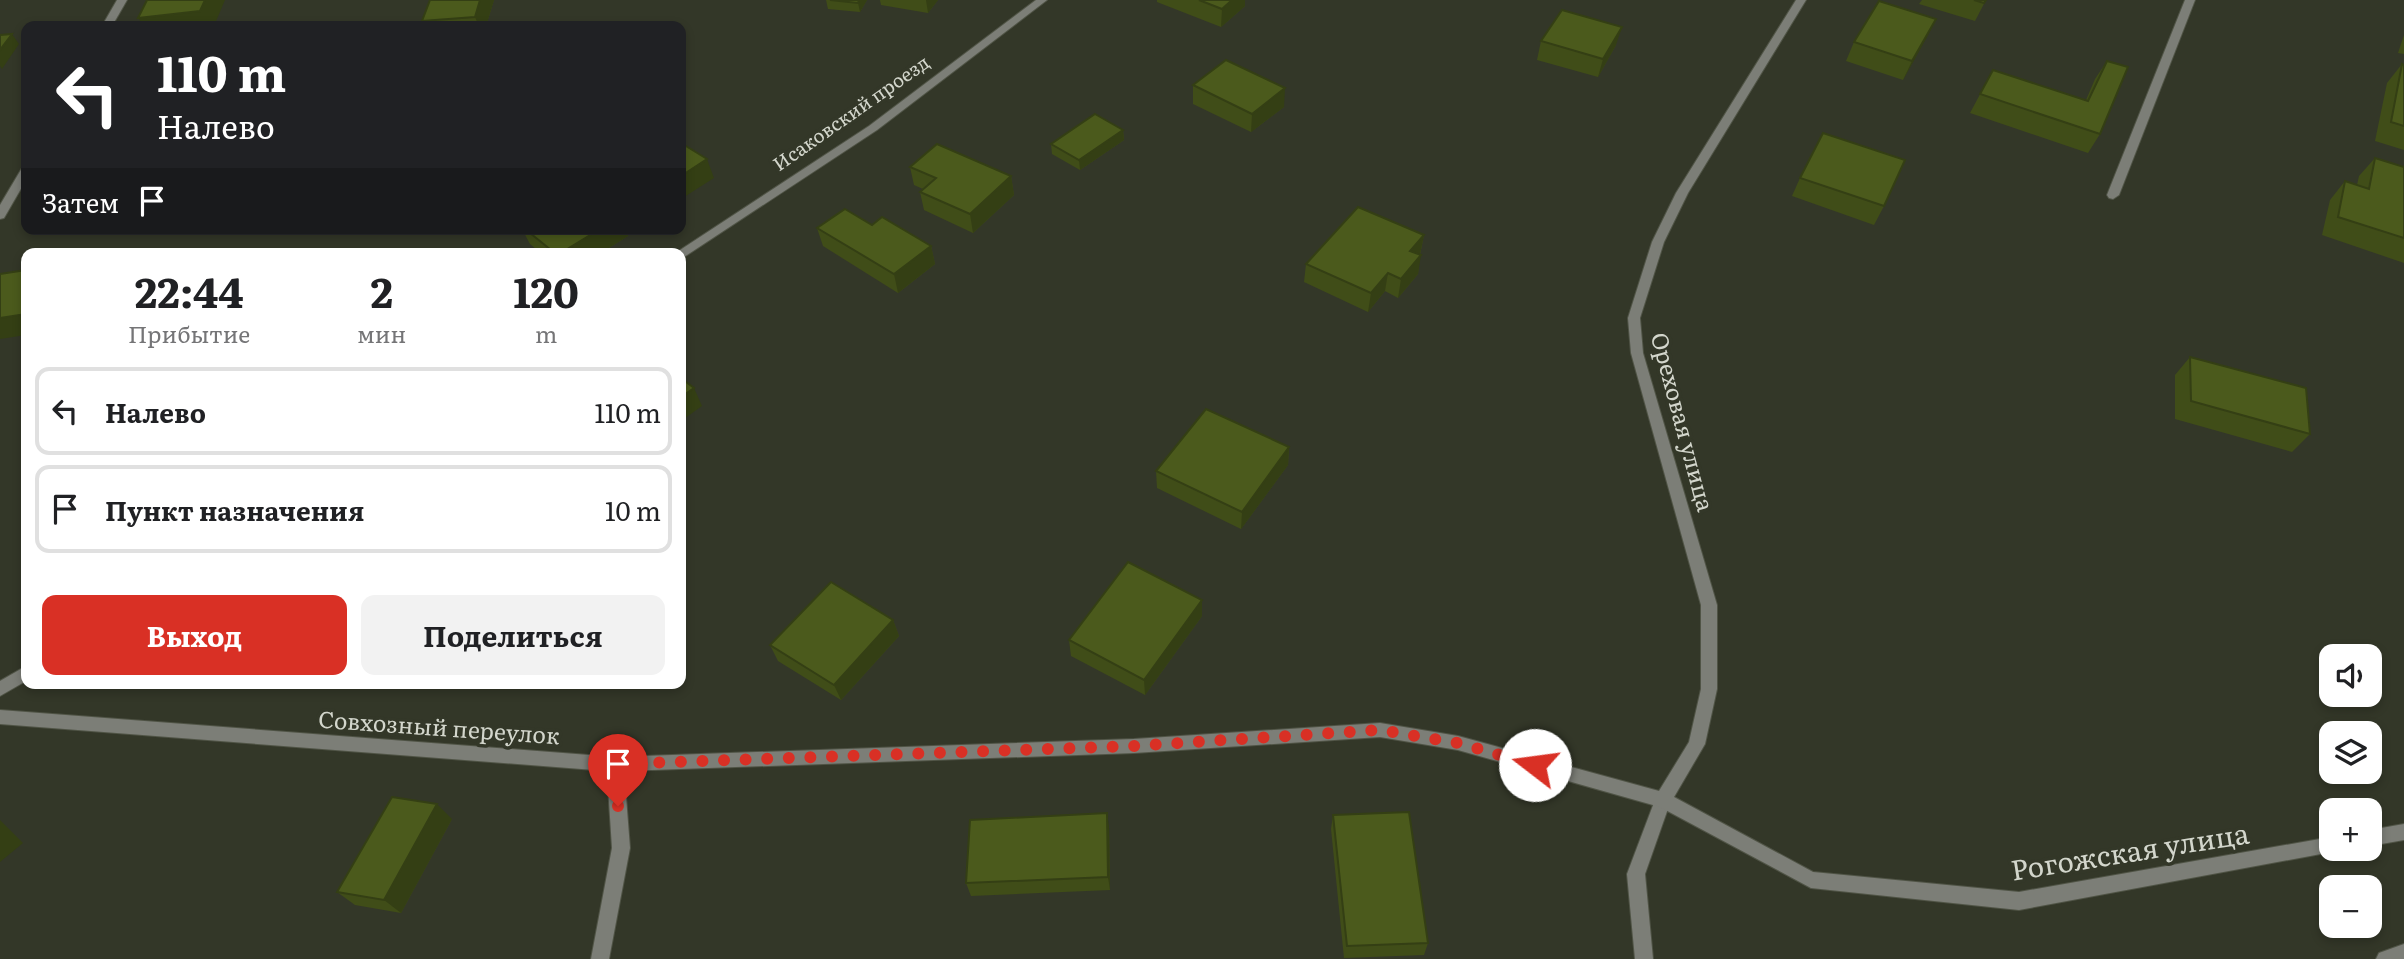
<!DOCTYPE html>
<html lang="ru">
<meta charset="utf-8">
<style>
body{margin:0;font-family:Literata,serif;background:#f2f2f2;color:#202124;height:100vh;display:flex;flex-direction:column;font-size:26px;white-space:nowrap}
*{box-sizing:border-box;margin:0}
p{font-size:23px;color:#757577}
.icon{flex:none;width:38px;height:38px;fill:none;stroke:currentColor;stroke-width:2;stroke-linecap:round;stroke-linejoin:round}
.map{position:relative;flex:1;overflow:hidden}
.drawer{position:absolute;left:21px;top:248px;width:665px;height:441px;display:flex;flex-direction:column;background:#fff;border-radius:14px;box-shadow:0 4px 10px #0003}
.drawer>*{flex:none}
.banner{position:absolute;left:21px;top:21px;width:665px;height:214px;border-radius:14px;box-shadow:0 4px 10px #0003;background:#202124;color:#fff;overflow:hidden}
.controls{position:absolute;left:2319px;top:644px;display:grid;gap:14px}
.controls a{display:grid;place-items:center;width:63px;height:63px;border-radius:14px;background:#fff;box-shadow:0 4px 10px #0003;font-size:35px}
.pin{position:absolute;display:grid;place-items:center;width:60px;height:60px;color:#fff;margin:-72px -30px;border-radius:50% 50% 50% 0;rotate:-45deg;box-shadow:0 0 7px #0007}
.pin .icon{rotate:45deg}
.me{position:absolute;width:77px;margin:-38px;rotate:285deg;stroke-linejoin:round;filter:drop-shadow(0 0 5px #0008)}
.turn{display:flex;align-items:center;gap:24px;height:147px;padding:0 21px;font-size:32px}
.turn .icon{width:91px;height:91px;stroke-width:2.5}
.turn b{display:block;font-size:49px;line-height:60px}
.then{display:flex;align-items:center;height:66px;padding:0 21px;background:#0003;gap:14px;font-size:26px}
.eta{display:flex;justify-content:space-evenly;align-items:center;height:119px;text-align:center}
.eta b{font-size:42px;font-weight:700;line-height:49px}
.primary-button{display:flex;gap:14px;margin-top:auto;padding:14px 21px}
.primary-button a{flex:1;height:80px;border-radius:14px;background:#d93025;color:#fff;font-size:28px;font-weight:700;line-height:80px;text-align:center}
.primary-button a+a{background:#f2f2f2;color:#202124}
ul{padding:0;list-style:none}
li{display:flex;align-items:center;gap:21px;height:88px;margin:0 14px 10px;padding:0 7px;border:4px solid #e0e0e0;border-radius:14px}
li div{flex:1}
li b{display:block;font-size:26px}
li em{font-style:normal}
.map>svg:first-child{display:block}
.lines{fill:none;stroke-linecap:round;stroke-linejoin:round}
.service-casing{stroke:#505446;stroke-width:2}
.minor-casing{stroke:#505446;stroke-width:2}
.tertiary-casing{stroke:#505446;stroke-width:2}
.service{fill:#7c7e77;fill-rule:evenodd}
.minor{fill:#7c7e77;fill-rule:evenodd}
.tertiary{fill:#7c7e77;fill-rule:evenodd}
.wall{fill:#404d18}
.shaded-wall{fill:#343f14}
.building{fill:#4b5a1c;stroke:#343f14;stroke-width:2}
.route{stroke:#d93025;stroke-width:12;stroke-dasharray:0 21.6}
.labels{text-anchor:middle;stroke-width:7;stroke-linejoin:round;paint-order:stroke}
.far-street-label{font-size:19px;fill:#d3d6cc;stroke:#333728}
.street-label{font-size:23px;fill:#d3d6cc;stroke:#333728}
.near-street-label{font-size:28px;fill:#d3d6cc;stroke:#333728}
</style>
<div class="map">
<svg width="2404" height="959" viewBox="0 0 2404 959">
<rect width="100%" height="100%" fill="#333728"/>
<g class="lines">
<g class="service-casing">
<g id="service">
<polygon points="2185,0 2195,0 2119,195 2113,199 2109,198 2107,195"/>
<polygon points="1663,792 1669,795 1671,800 1645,874 1653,959 1635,959 1627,874 1655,800 1657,795"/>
<polygon points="2404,944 2404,959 2376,959 2379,953"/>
</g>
</g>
<g class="minor-casing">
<g id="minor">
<polygon points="117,0 127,0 112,26 102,26"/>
<polygon points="1796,0 1806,0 1688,193 1664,242 1640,318 1643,353 1717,605 1717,689 1705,744 1674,797 1813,872 2019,892 2331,837 2331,849 2338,849 2337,851 2019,910 1811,888 1660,807 1458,750 1380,737 1134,753 624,771 630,848 609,959 591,959 612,848 607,771 0,724 0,710 615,757 1134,739 1380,723 1458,736 1659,791 1689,742 1701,689 1701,605 1631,353 1628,318 1652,242 1676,193"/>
<polygon points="26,167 26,180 4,218 0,219 0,205 22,168"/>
<polygon points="2404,824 2404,840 2370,846 2370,830"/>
</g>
</g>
<g class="tertiary-casing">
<g id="tertiary">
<polygon points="1036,0 1047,0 877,130 684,257 681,258 681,254 674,254 869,126"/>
<polygon points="26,666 26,681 0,696 0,681"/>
</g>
</g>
<use href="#service" class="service"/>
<use href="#minor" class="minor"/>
<use href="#tertiary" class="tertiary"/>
</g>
<g class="wall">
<polygon points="494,0 486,26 425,26 422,21"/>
<polygon points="826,0 867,0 860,12 828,9"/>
<polygon points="880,0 938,0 928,13 881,5"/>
<polygon points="1157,0 1245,0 1245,6 1221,27 1157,2"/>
<polygon points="1922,0 1986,0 1975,21 1919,4"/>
<polygon points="1936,19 1903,80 1846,61 1854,42"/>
<polygon points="2404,35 2404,54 2398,53"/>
<polygon points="1541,41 1616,45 1598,77 1537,60"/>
<polygon points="2107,61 2100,134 2088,153 1970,113 1993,70 2086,100 2095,79"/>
<polygon points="2402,64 2404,65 2404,150 2375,141 2387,83"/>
<polygon points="1193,85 1284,107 1251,132 1193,104"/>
<polygon points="1123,130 1124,140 1080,170 1052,154 1051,144"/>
<polygon points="2375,158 2404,167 2404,263 2322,235 2330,200 2345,181 2357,185 2359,176"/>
<polygon points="910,167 1011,176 1014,195 973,233 924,210 920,192 923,189 914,185"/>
<polygon points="1800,178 1884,206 1874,225 1792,196"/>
<polygon points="872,225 931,246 935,264 898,293 823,246 817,228"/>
<polygon points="522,229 625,229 628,236 599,254 542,254 530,244"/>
<polygon points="1424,235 1420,255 1418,274 1398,298 1385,291 1368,312 1304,282 1306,264"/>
<polygon points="2190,357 2310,434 2292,452 2175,419 2175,375"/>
<polygon points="1289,447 1288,465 1241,529 1157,488 1156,471"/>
<polygon points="1202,616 1145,695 1071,656 1069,640"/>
<polygon points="893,620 899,636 841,700 778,661 770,645"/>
<polygon points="1333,815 1428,943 1424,955 1344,958 1331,829"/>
<polygon points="452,819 401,913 355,905 337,892"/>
<polygon points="1109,827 1110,890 971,896 966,883"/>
</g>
<g class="shaded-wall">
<polygon points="205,0 225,0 214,26 144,26 138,18"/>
<polygon points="480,0 494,0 486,26 479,26 475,17"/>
<polygon points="859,0 867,0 860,12 858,3"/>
<polygon points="926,0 938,0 928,13"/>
<polygon points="1232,0 1245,0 1245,6 1221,27 1222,9"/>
<polygon points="1936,19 1927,37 1903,80 1912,61"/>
<polygon points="1622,27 1616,45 1598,77 1603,59"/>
<polygon points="12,34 19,44 2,69 0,66 0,50"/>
<polygon points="1285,88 1284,107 1251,132 1252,114"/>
<polygon points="1123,130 1124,140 1080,170 1079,160"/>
<polygon points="707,159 714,178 681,199 681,176"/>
<polygon points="1011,176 1014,195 973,233 970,214"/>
<polygon points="600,229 625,229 628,236 599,254 559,254"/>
<polygon points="1424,235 1420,254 1407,269 1410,251"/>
<polygon points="931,246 935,264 898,293 894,274"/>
<polygon points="1421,255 1418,274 1398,298 1401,279"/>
<polygon points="1388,273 1385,291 1368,312 1371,293"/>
<polygon points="26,314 26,335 0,339 0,318"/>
<polygon points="694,388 702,406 681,421 681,397"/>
<polygon points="1289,447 1288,465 1241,529 1242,512"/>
<polygon points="1202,600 1202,616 1145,695 1144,680"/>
<polygon points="893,620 899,636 841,700 834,685"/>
<polygon points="437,804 452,819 401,913 384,900"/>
<polygon points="1107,813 1109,827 1110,890 1108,877"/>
<polygon points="0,820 23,843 0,862"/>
</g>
<g class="building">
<polygon points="147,0 205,0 200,11 138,18"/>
<polygon points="430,0 480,0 475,17 422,21"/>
<polygon points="830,0 859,0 858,3"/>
<polygon points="1199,0 1232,0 1222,9"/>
<polygon points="1974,0 1986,0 1984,3"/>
<polygon points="1879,1 1936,19 1912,61 1854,42"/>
<polygon points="1562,10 1622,27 1603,59 1541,41"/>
<polygon points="12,34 0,50 0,35"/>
<polygon points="1226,60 1285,88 1252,114 1193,85"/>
<polygon points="2107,61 2128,67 2100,134 1980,94 1993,70 2088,101"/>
<polygon points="2402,64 2404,65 2404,126 2391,122"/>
<polygon points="1095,114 1123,130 1079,160 1051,144"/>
<polygon points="1823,133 1905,160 1884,206 1800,178"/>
<polygon points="681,143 707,159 681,176"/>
<polygon points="937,144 1011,176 970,214 920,192 936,178 910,167"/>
<polygon points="2375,158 2404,167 2404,238 2338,217 2345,181 2369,189"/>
<polygon points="1358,207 1424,235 1410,251 1421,255 1401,279 1388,273 1371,293 1306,264"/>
<polygon points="845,209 872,225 882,217 931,246 894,274 817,228"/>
<polygon points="525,229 600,229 559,254 556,254"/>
<polygon points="26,270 26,314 0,318 0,274"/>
<polygon points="2190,357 2306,388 2310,434 2191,401"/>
<polygon points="681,378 694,388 681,397"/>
<polygon points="1206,409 1289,447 1242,512 1156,471"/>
<polygon points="1128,562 1202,600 1144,680 1069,640"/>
<polygon points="831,582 893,620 834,685 770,645"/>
<polygon points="392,797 437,804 384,900 337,892"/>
<polygon points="1409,812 1428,943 1347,946 1333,815"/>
<polygon points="1107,813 1108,877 966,883 970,820"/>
</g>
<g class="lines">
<polyline class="route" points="618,806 615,764 1133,746 1380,730 1458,743 1535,765"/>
</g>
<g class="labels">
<g class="far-street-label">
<text transform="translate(851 113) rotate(-35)" y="7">Исаковский проезд</text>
</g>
<g class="street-label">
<text transform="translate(1682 422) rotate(75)" y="8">Ореховая улица</text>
<text transform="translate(439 728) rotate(4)" y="8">Совхозный переулок</text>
</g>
<g class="near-street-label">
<text transform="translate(2130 852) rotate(-9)" y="10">Рогожская улица</text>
</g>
</g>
</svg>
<div class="controls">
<a><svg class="icon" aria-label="sound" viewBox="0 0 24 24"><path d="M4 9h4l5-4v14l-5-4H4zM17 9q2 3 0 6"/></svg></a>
<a><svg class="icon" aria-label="layers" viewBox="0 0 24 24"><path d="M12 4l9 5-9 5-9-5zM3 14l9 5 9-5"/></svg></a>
<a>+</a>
<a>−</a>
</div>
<div class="pin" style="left:618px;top:806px;background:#d93025"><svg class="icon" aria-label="arrive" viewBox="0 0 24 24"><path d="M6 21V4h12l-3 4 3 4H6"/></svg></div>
<svg class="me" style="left:1535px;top:765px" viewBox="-20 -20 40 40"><circle r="19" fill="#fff"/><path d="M0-13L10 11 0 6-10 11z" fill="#d93025"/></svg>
<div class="banner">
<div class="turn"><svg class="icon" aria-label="left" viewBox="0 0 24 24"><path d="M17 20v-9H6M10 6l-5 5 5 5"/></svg><div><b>110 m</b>Налево</div></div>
<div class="then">Затем<svg class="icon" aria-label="arrive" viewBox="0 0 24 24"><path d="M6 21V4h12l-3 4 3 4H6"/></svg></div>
</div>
<section class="drawer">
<div class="eta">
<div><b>22:44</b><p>Прибытие</p></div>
<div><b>2</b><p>мин</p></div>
<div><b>120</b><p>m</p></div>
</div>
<ul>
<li><svg class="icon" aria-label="left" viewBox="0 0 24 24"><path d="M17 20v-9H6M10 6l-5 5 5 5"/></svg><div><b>Налево</b></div><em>110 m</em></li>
<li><svg class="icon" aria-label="arrive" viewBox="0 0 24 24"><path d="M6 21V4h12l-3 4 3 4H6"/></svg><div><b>Пункт назначения</b></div><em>10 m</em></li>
</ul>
<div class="primary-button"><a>Выход</a><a>Поделиться</a></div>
</section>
</div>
